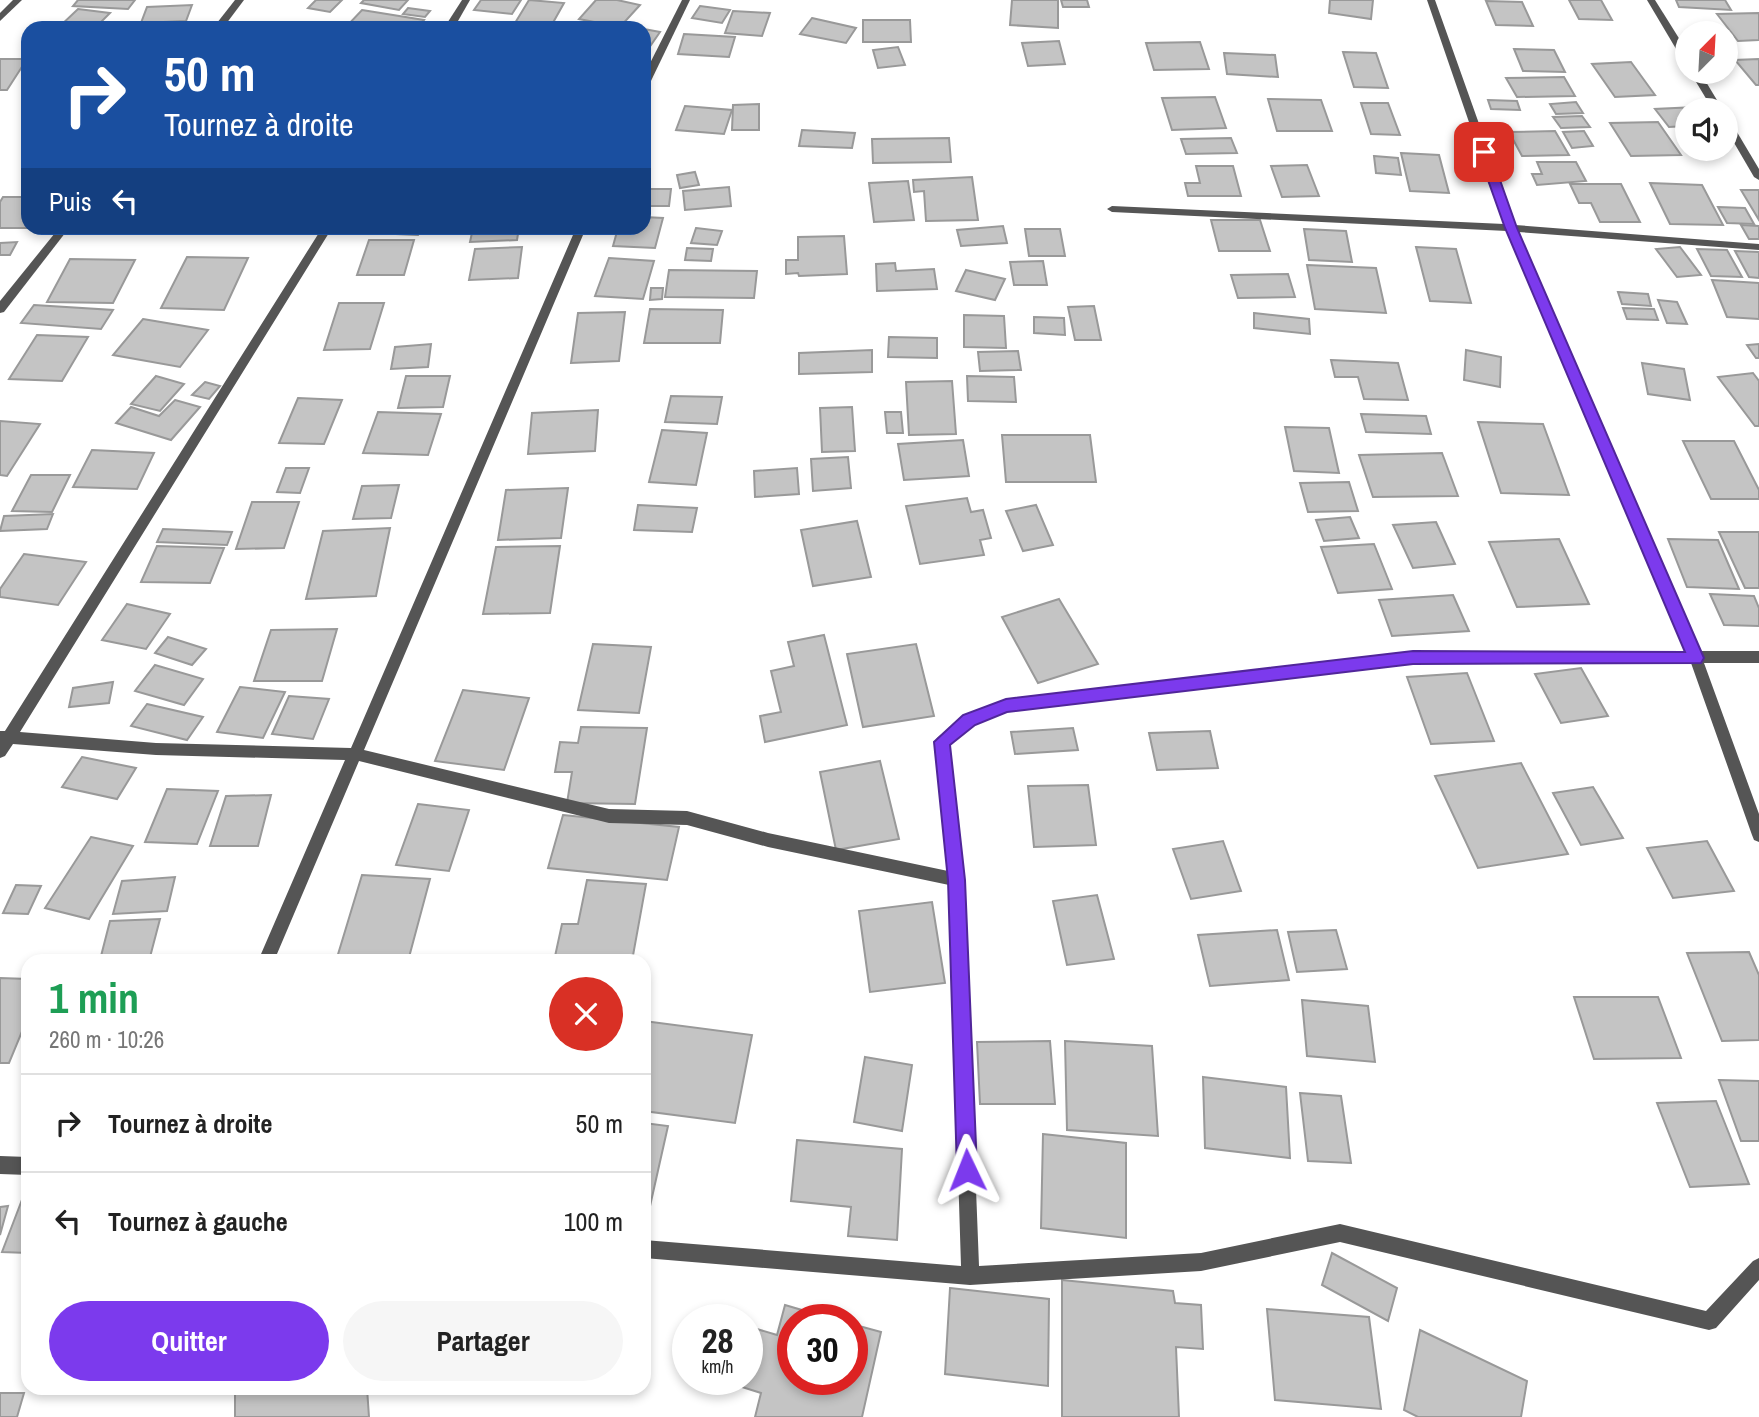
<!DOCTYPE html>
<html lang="fr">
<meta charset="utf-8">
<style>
body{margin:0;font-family:"Archivo Narrow",sans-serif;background:#f6f6f6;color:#222;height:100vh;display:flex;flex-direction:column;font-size:26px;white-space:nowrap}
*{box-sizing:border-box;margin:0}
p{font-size:23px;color:#767676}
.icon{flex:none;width:38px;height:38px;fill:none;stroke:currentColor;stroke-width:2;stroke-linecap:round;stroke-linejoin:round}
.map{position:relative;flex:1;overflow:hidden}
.sheet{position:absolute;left:21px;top:954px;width:630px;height:441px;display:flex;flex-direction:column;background:#fff;border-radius:21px;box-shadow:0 4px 10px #0003}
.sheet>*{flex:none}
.hud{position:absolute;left:21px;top:21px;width:630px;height:214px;border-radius:21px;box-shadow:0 4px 10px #0003;background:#1a4fa0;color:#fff;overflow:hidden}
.needle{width:46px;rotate:24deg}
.fabs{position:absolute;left:1675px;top:21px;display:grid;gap:14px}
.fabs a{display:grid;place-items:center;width:63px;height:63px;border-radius:50%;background:#fff;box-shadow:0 4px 10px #0003;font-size:35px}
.speed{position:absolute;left:672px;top:1304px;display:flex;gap:14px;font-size:35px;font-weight:700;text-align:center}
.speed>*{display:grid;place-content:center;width:91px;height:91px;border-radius:50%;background:#fff;box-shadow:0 4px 10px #0003;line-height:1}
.speed small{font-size:18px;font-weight:400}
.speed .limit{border:10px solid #d22;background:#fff;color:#111}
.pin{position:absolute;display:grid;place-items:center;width:60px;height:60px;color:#fff;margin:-30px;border-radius:14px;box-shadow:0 4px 10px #0006}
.me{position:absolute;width:77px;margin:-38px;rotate:358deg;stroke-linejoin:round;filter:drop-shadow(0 0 5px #0008)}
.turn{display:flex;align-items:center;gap:24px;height:147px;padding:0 28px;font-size:32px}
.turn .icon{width:91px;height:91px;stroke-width:2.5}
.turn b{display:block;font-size:49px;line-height:60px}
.then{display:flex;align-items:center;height:66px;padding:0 28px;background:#0003;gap:14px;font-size:26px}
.round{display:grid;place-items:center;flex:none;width:74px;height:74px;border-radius:37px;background:#f6f6f6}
.overview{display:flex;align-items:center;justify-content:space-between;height:119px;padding:0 28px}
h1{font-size:42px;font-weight:800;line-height:52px;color:#1e9e55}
.action{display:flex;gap:14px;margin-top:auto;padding:14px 28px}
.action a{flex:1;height:80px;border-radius:42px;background:#7c3aed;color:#fff;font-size:28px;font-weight:800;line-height:80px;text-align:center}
.action a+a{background:#f6f6f6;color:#222}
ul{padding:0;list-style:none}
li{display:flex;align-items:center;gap:21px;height:98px;padding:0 28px;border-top:2px solid #e0e0e0}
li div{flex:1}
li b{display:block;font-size:26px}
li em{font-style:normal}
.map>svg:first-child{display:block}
.building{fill:#c4c4c4;stroke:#999;stroke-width:2}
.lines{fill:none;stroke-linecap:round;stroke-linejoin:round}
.street{fill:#555;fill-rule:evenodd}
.route{fill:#7c3aed;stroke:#51269a;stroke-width:2}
</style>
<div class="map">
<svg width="1759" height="1417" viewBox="0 0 1759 1417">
<rect width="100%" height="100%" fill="#fff"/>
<g class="building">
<polygon points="78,0 135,0 128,9 73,6"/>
<polygon points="316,0 342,0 330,12 308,8"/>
<polygon points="364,0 408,0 399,10 361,3"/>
<polygon points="481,0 521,0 512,14 474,10"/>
<polygon points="529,0 564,3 550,28 512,28"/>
<polygon points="596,0 617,0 640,5 620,27 579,19"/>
<polygon points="1012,0 1058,0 1058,28 1010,25"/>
<polygon points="1061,0 1087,0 1089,7 1063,7"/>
<polygon points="1330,0 1373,0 1371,19 1329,13"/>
<polygon points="1569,0 1601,0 1612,20 1579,19"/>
<polygon points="1676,0 1725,0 1731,10 1679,7"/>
<polygon points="1486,1 1522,2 1533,26 1496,25"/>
<polygon points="192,5 186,21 141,23 147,7"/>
<polygon points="700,6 730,10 722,23 692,18"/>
<polygon points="408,8 430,11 425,17 403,14"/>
<polygon points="78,9 110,13 95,28 58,28"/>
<polygon points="362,10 424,20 417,28 345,28"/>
<polygon points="733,11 770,13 762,36 725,33"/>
<polygon points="1759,13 1759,40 1738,41 1717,14"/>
<polygon points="812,18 856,28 846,43 800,34"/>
<polygon points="863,20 910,20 911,42 863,42"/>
<polygon points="644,29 660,32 644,55"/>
<polygon points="684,34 735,37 729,57 678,54"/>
<polygon points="1059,41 1065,64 1028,66 1022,43"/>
<polygon points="1200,42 1209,69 1154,70 1146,43"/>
<polygon points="898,47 905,65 878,68 873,50"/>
<polygon points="1514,49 1554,50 1565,72 1523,71"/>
<polygon points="1343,52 1376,53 1388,88 1354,87"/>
<polygon points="1224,53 1275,55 1278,77 1227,74"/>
<polygon points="0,59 27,59 7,90 0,90"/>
<polygon points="1759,59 1759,85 1756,85 1735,60"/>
<polygon points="1631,62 1655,95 1615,97 1592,64"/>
<polygon points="1564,77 1575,96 1517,97 1506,78"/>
<polygon points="1215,97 1226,128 1172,130 1162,98"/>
<polygon points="1268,99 1321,100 1332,131 1277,131"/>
<polygon points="1488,100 1517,101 1520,110 1491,109"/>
<polygon points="1576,102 1583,113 1556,114 1550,104"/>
<polygon points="1361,103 1388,103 1400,135 1371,134"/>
<polygon points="759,104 759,130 732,130 733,105"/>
<polygon points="685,106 732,110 724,134 676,130"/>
<polygon points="1696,107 1698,110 1687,110 1687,126 1669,127 1655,109"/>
<polygon points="1582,116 1590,127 1561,128 1553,117"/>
<polygon points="1658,122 1681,155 1631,156 1610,123"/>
<polygon points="802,130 855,133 852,148 799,146"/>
<polygon points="1555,131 1569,155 1522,156 1509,132"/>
<polygon points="1584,131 1593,146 1572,148 1563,132"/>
<polygon points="949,138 951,162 873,163 872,139"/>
<polygon points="1231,138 1237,153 1186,154 1181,139"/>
<polygon points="1401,153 1439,155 1449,193 1410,191"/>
<polygon points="1374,156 1398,158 1401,175 1376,173"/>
<polygon points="1537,162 1576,162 1586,181 1537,185 1532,174 1542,174"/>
<polygon points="1307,165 1319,196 1282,197 1271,166"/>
<polygon points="1196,166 1233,166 1241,196 1188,196 1185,183 1200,183"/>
<polygon points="695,172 699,185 680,188 677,175"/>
<polygon points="972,177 978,220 926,221 924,191 914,192 913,180"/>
<polygon points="908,181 914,220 874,222 869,183"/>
<polygon points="1650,183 1702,185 1723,225 1670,224"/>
<polygon points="1570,184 1621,184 1640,222 1600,222 1591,203 1579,203"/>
<polygon points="729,187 731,206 685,210 683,191"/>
<polygon points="644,189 671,189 669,206 644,206"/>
<polygon points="1741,190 1759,190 1759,220"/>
<polygon points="3,197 28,197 28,228 0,228 0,202"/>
<polygon points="1718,207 1745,208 1754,224 1727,223"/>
<polygon points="644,217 663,218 655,248 613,246 618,228 644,228"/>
<polygon points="1211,220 1260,220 1270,251 1219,251"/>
<polygon points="1741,225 1759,226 1759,239 1749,239"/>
<polygon points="1003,226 1007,243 961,246 957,230"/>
<polygon points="116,228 171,228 169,231 114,233"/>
<polygon points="214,228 251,228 250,230 213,231"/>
<polygon points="377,228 421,228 418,235 374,233"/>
<polygon points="473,228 519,228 517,240 470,242"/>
<polygon points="696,228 722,231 717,245 691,243"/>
<polygon points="1025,229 1060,229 1065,256 1029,256"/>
<polygon points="1304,229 1346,231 1352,262 1309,260"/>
<polygon points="844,236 847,274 799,276 798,273 786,274 786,260 798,260 798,237"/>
<polygon points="369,240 414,240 404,275 357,275"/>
<polygon points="17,242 10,255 0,255 0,243"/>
<polygon points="522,247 518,278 469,280 475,249"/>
<polygon points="1416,247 1456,249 1471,303 1430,301"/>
<polygon points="1680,247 1701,275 1677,277 1656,249"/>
<polygon points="687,248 713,249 711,261 685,260"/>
<polygon points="1697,249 1727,250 1742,277 1711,276"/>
<polygon points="1735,251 1759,252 1759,278 1749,277"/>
<polygon points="187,257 248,258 224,310 161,308"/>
<polygon points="609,258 654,261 643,299 595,296"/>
<polygon points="70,259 135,260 113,303 47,302"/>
<polygon points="1043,261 1047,285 1014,285 1010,262"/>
<polygon points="895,263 896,271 934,269 937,289 877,291 876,264"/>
<polygon points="1307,265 1376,268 1386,313 1315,309"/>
<polygon points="669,270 757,271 754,298 665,297"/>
<polygon points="966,270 1005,279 995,300 956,291"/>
<polygon points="1288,274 1295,297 1238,298 1231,275"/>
<polygon points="1712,280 1759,283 1759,319 1727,317"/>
<polygon points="651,288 663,288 662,299 650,300"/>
<polygon points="1618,292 1648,294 1651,306 1622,304"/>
<polygon points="1658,300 1677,302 1687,324 1667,323"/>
<polygon points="339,303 384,303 370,349 324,350"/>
<polygon points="34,305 113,310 101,329 21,323"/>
<polygon points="1094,306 1101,340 1075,340 1068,307"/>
<polygon points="1623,308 1654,309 1658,320 1627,319"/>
<polygon points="650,309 723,310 720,343 644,343"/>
<polygon points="625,312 619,361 571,363 578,313"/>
<polygon points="1254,313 1309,319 1310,334 1254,328"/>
<polygon points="964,315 1004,316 1006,348 964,347"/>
<polygon points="1034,317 1064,318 1065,335 1034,333"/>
<polygon points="143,319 208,330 180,367 113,355"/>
<polygon points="37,335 88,337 62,381 9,379"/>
<polygon points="889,337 937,338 937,358 888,357"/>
<polygon points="431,344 428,367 391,369 395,347"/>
<polygon points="1759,344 1759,358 1756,358 1747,345"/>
<polygon points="872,350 872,372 799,374 799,353"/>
<polygon points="1466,350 1501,357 1500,387 1464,380"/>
<polygon points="1018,351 1021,370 980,371 978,352"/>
<polygon points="1331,360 1398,363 1408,400 1364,399 1358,377 1335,377"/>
<polygon points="1642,363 1684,369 1690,400 1648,394"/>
<polygon points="1753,373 1759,381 1759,426 1755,426 1718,377"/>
<polygon points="156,376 184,384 160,411 131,404"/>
<polygon points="406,376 450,376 443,407 398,408"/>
<polygon points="967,376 1014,377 1016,402 968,401"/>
<polygon points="952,381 956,434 909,435 906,382"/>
<polygon points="205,382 220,386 209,399 192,395"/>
<polygon points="671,396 722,397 717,424 665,422"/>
<polygon points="298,398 342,400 324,444 279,443"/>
<polygon points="175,400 200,407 171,440 116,423 131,407 159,416"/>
<polygon points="852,407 855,451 822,452 820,408"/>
<polygon points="598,410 595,451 528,454 532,413"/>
<polygon points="378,412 441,414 428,455 363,453"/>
<polygon points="885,412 901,412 903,433 887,433"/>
<polygon points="1361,414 1426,416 1431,434 1366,432"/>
<polygon points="0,421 40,424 7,476 0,475"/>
<polygon points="1478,422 1543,424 1569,495 1501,493"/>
<polygon points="1285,427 1329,428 1339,473 1294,471"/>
<polygon points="662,430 707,433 696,485 649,482"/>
<polygon points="1002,435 1090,435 1096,482 1006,482"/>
<polygon points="963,440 969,476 904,480 898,444"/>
<polygon points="1683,441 1734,441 1759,490 1759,499 1711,499"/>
<polygon points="92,450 154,453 137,489 73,487"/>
<polygon points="1442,453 1458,496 1373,497 1359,455"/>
<polygon points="848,457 851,488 813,491 811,459"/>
<polygon points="286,468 309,468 300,493 277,492"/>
<polygon points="797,468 799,494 755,497 754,471"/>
<polygon points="31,475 70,475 52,512 12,511"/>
<polygon points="1349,482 1358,511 1308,512 1300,483"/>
<polygon points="399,485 391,518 353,519 362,486"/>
<polygon points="568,488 561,538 498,540 506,490"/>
<polygon points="967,498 971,512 983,510 991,538 980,540 984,555 920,564 906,506"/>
<polygon points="252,502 299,502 284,548 236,549"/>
<polygon points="638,505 697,508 692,532 634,530"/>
<polygon points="1036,505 1053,545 1023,551 1006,511"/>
<polygon points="53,514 47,529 0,531 4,516"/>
<polygon points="1350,517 1359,538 1324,541 1316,520"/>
<polygon points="857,521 871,577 813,586 801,530"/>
<polygon points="1436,522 1455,564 1413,568 1393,525"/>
<polygon points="390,528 376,596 306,599 323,531"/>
<polygon points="163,529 232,532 227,545 157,542"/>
<polygon points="1719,532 1759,532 1759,588 1745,588"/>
<polygon points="1559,539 1589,604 1517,607 1489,542"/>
<polygon points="1668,539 1718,540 1739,589 1687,587"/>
<polygon points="1374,544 1392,589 1338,593 1321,547"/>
<polygon points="157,546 224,548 210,583 141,582"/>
<polygon points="560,546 550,613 483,614 496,547"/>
<polygon points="24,554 86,562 58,605 0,597 0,589"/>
<polygon points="1710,594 1754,596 1759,608 1759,626 1724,625"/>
<polygon points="1453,595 1469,631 1392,636 1379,600"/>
<polygon points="1059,599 1098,664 1038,683 1002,617"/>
<polygon points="127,604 170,614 146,649 102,640"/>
<polygon points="337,629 322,681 254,681 271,630"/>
<polygon points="824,635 847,725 765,742 760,716 781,712 771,671 794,666 788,642"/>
<polygon points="168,637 206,649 192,665 155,653"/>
<polygon points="593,644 651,647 639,713 578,710"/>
<polygon points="916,644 934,716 863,727 847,654"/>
<polygon points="155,665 203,679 184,705 135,691"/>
<polygon points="1581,668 1608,716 1561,723 1535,674"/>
<polygon points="1467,673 1494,741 1431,744 1407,677"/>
<polygon points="113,682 109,703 69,707 73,688"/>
<polygon points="240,687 285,692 263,738 217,732"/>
<polygon points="463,690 529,698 504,770 435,761"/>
<polygon points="289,696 329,699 313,739 272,734"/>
<polygon points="147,704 203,717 187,740 131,726"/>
<polygon points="581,727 647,728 635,804 567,803 572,772 555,772 560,742 578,743"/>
<polygon points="1073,728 1078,750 1015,754 1011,732"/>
<polygon points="1210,731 1218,768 1157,770 1149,733"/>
<polygon points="82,757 136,768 117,799 62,787"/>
<polygon points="880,761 899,839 836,850 820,772"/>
<polygon points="1521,763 1568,854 1478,868 1435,776"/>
<polygon points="1088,785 1096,845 1034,847 1028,786"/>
<polygon points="1593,787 1623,838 1581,845 1553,793"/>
<polygon points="167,789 218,791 197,844 145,842"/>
<polygon points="271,795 258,846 210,846 226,796"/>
<polygon points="418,804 469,810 449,871 396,865"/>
<polygon points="563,815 679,827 667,880 548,868"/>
<polygon points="91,837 133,846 89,919 45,908"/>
<polygon points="1223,841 1241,891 1191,899 1173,849"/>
<polygon points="1707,841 1734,891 1673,898 1647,848"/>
<polygon points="362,875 430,879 408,961 336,961"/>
<polygon points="175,877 167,911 113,914 122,881"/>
<polygon points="587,880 646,884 632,961 554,961 562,924 578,924"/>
<polygon points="16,885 41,886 28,914 3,913"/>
<polygon points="1097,895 1114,959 1067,965 1053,901"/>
<polygon points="932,902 945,983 870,992 859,911"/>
<polygon points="160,919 150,957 100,960 110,921"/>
<polygon points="1277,930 1289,980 1210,986 1198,935"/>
<polygon points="1336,930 1347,969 1297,972 1288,932"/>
<polygon points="1749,952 1759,975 1759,1040 1722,1041 1687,953"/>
<polygon points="0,978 28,979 28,1017 9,1063 0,1063"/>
<polygon points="1574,997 1658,997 1681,1058 1594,1059"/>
<polygon points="1302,1000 1368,1006 1375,1062 1307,1056"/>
<polygon points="644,1021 752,1035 735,1123 644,1111"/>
<polygon points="1050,1041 1055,1104 980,1104 977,1042"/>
<polygon points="1065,1041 1152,1046 1158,1136 1067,1130"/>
<polygon points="865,1057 912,1065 902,1131 854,1122"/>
<polygon points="1203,1077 1286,1087 1290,1158 1205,1148"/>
<polygon points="1719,1080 1759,1081 1759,1141 1741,1141"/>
<polygon points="1300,1093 1341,1096 1351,1163 1308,1161"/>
<polygon points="1716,1101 1749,1184 1690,1187 1657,1103"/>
<polygon points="644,1123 668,1126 646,1224 644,1224"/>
<polygon points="1043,1134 1126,1143 1126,1238 1041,1228"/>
<polygon points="797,1140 902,1149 897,1240 848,1236 851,1207 791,1201"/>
<polygon points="28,1184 28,1253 2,1252"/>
<polygon points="8,1206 0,1235 0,1207"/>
<polygon points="1332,1253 1397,1288 1388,1321 1322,1285"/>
<polygon points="1062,1280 1173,1291 1175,1303 1201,1305 1203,1349 1176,1347 1179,1417 1062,1417"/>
<polygon points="950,1288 1049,1299 1048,1386 945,1374"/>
<polygon points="785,1305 836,1320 793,1320 793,1379 852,1379 852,1324 881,1332 862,1417 755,1417 761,1393 723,1381 723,1379 747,1379 747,1326 777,1335"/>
<polygon points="1267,1309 1369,1317 1381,1409 1275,1400"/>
<polygon points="1420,1330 1527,1381 1521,1417 1418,1417 1404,1410"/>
<polygon points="235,1388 367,1388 369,1417 235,1417"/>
<polygon points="0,1393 24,1393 17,1417 0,1417"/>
</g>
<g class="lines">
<g class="street">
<polygon points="13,0 22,0 0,21 0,13"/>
<polygon points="235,0 244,0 223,28 213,28"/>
<polygon points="462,0 470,0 454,28 444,28"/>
<polygon points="682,0 690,0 649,85 644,88 644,75"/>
<polygon points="1427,0 1435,0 1515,225 1759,244 1759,250 1518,232 1700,651 1759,651 1759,663 1704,663 1759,814 1759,842 1754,840 1752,835 1691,663 1413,663 1007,711 974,724 949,744 964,880 979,1266 1201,1253 1340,1224 1706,1311 1753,1261 1759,1258 1759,1280 1716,1328 1709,1330 1340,1242 1201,1271 970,1285 644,1258 644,1240 961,1266 949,885 768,847 687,825 609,823 359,761 274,961 258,961 345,760 156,755 13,744 5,756 0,758 0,731 5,731 322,228 332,228 20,732 156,743 351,748 576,228 586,228 364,750 609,809 687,811 768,833 948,871 935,742 937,738 964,716 1006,699 1413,651 1686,651 1507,231 1112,212 1107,209 1112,206 1504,224"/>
<polygon points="1647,0 1655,0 1687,51 1687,62 1682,59"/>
<polygon points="1690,72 1700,72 1723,110 1713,110"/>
<polygon points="1726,119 1731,122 1759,169 1759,180 1754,177 1726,129"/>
<polygon points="59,228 69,228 4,312 0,313 0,301"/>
<polygon points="0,1156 28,1157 28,1175 0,1174"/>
</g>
</g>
<polygon class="route" points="1480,149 1490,152 1517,228 1704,658 1701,663 1413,664 1007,712 975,725 950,745 965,880 977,1170 974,1177 967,1180 960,1177 957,1170 948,880 934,742 963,715 1006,699 1413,651 1685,652 1505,228 1478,152"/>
</svg>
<div class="fabs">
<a><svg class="needle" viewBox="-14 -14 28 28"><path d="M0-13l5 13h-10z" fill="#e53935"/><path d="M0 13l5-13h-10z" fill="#767676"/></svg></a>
<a><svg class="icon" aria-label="sound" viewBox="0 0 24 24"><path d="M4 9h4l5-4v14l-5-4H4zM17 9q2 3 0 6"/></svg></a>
</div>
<div class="speed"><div>28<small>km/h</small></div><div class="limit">30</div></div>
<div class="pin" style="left:1484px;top:152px;background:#d93025"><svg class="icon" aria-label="arrive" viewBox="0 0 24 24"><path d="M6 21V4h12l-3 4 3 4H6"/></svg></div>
<svg class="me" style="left:967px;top:1170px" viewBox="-20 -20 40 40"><path d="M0-17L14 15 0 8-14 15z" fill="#7c3aed" stroke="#fff" stroke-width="4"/></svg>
<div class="hud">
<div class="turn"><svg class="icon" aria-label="right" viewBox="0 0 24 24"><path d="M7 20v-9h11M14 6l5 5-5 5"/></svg><div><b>50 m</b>Tournez à droite</div></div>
<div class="then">Puis<svg class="icon" aria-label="left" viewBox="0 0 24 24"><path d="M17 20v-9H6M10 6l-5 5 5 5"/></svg></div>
</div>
<section class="sheet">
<div class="overview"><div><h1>1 min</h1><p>260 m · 10:26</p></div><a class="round" style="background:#d93025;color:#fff"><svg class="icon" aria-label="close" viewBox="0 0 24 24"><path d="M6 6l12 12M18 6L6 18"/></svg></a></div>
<ul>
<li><svg class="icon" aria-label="right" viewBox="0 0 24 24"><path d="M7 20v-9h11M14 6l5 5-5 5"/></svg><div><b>Tournez à droite</b></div><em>50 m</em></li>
<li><svg class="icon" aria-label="left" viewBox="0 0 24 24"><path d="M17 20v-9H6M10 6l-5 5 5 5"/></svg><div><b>Tournez à gauche</b></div><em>100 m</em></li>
</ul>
<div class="action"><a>Quitter</a><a>Partager</a></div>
</section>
</div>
